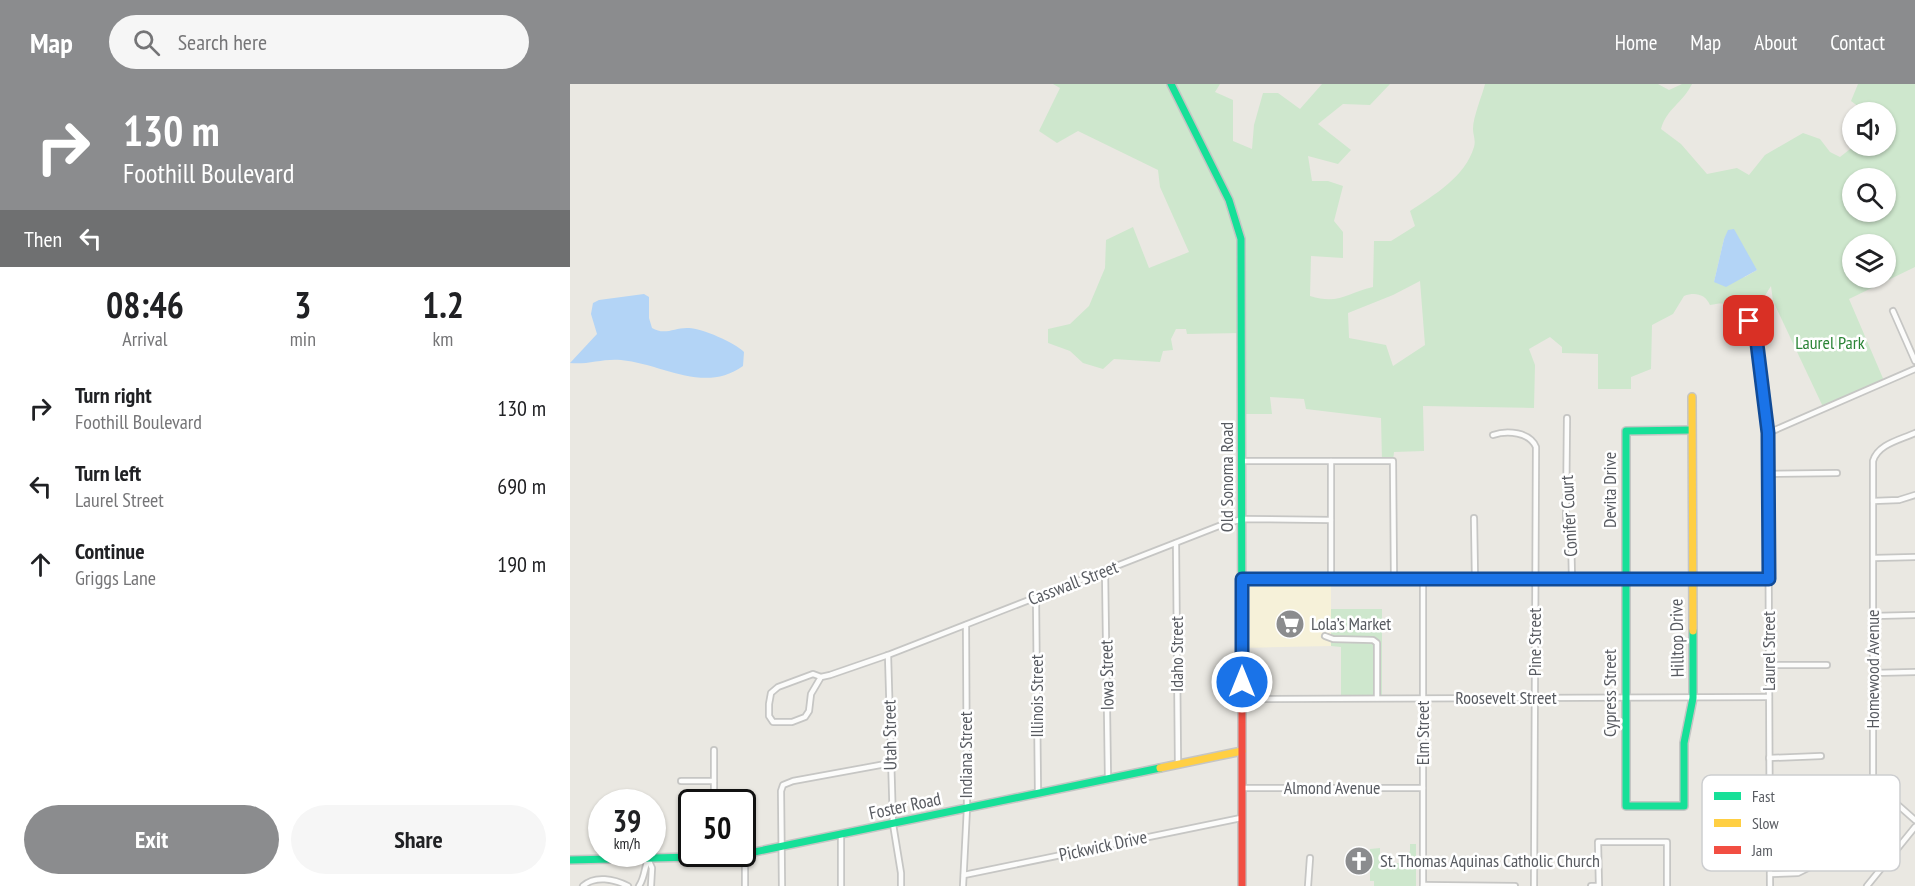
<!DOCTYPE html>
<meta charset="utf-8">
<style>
body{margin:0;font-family:"PT Sans Narrow",sans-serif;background:#f6f6f6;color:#202124;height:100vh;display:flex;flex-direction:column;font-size:22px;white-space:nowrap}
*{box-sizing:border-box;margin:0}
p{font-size:20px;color:#757577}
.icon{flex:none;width:33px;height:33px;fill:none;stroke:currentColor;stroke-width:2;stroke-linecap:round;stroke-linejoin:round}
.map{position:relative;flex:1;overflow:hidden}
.sheet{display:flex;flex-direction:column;background:#fff;width:570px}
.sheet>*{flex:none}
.banner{background:#8b8c8e;color:#fff;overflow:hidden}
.tools{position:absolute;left:1272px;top:18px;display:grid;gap:12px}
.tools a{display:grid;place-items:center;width:54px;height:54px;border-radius:50%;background:#fff;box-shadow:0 2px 4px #0004;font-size:30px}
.speed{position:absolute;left:18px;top:705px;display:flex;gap:12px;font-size:30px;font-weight:700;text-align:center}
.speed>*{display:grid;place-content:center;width:78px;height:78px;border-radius:50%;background:#fff;box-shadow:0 2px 4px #0004;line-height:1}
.speed small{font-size:15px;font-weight:400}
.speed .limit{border:3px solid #111;border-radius:9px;background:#fff;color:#111}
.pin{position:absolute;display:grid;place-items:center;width:51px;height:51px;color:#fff;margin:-26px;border-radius:12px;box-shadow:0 3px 9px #0006}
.me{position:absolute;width:66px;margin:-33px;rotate:0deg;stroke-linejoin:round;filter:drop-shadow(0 0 4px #0008)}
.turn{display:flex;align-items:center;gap:21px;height:126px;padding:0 24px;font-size:27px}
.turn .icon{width:78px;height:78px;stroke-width:2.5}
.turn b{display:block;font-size:42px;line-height:51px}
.then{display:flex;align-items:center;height:57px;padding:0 24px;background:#0003;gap:12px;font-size:22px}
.eta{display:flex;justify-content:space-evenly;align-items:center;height:102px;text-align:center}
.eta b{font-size:36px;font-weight:700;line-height:42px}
.primary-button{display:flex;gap:12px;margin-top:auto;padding:12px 24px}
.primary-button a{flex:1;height:69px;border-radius:36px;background:#8b8c8e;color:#fff;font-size:24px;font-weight:700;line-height:69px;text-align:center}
.primary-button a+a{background:#f6f6f6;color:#202124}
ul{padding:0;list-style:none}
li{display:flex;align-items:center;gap:18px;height:78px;padding:0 24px}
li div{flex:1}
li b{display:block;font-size:22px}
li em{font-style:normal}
header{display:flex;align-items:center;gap:36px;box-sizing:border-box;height:84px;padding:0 30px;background:#8b8c8e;color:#fff}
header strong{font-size:28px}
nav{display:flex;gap:33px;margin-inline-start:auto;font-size:21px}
.search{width:420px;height:54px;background:#f6f6f6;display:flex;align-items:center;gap:15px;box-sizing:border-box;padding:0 21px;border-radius:33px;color:#757577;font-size:22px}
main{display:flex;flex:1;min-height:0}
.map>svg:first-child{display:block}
.commercial{fill:#f6f1d9}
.green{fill:#cee7cd;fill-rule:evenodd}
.water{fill:#b3d4f6}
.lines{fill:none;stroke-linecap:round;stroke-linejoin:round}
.street-casing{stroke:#c6c6c4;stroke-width:8}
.fast-casing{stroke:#c5c5c4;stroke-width:10}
.slow-casing{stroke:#c5c5c4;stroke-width:10}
.jam-casing{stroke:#c5c5c4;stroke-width:10}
.street{stroke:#fcfcfb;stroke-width:4.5}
.fast{stroke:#16e098;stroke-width:7}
.slow{stroke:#ffcf43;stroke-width:7}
.jam{stroke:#f24e42;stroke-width:7}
.route-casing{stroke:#114b97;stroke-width:15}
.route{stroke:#1a73e8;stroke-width:10}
.labels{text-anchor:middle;stroke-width:5;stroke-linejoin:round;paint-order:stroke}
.park-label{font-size:18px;fill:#2c8537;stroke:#fff}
.street-label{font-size:18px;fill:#585b61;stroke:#fff}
.poi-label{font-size:18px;fill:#585b61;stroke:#fff;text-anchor:start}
.key{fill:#fff;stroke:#cdced0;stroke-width:1.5}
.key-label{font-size:16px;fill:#585b61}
</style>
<header>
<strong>Map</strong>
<div class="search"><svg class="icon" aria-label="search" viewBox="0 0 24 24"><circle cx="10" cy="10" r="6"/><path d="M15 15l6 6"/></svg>Search here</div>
<nav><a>Home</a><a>Map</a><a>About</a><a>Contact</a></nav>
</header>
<main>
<section class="sheet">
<div class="banner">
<div class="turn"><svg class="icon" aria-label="right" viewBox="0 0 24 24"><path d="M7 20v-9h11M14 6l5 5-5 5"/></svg><div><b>130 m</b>Foothill Boulevard</div></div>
<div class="then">Then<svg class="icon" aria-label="left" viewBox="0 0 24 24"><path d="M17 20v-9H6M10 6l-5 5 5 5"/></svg></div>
</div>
<div class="eta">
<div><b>08:46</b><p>Arrival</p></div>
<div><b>3</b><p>min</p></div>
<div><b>1.2</b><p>km</p></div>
</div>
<ul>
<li><svg class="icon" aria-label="right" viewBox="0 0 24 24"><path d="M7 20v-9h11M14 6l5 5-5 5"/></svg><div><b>Turn right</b><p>Foothill Boulevard</p></div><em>130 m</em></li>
<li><svg class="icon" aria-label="left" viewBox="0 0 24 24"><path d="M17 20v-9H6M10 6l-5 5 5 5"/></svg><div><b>Turn left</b><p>Laurel Street</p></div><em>690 m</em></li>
<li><svg class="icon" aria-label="ahead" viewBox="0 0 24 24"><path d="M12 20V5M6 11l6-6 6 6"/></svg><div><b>Continue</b><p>Griggs Lane</p></div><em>190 m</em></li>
</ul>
<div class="primary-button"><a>Exit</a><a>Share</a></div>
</section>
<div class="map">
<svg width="1345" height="802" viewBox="0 0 1345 802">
<rect width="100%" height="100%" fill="#eae8e2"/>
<polygon class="commercial" points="672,495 761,495 761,562 672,564"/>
<g class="green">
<path d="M 483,0 L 650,0 L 645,8 L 663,16 L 663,57 L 682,65 L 684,41 L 693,9 L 708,9 L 730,25 L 752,0 L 820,0 L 800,21 L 773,20 L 748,40 L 781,66 L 768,80 L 738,72 L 742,97 L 758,97 L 773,102 L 764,137 L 773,148 L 773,174 L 741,172 L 740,212 C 769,221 777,209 803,203 L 804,157 L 821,157 L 845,142 L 840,127 C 864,111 895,93 904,63 C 906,56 903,51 903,45 C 903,33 912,12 915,0 L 1088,0 L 1099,6 L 1112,0 L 1122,0 C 1112,20 1097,24 1091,45 L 1111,60 L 1137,90 L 1167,84 L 1179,91 L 1195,71 L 1233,49 L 1250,55 L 1260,68 L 1270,73 L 1284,62 L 1316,62 L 1316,28 L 1293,28 L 1293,26 L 1281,17 L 1288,0 L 1345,0 L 1345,183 L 1279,215 L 1315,299 L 1254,325 L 1203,217 L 1201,202 L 1179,237 C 1165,223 1160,216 1140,221 C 1135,210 1125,208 1114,212 L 1103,230 L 1082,241 L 1081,285 L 1061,293 L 1061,305 L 1028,305 L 1028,270 L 992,269 L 992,263 L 980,253 L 959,265 L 965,281 L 964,324 L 853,322 L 854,367 L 824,368 L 823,377 L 812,377 L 811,334 L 736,325 L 734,315 L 700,313 L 702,330 L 672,330 L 672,249 L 617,250 L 616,245 L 606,245 L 601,255 L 603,266 L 593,267 L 590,278 L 544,275 L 533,285 L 513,279 L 500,267 L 478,259 L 478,245 L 500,240 L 519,222 L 535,184 L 536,156 L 563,143 L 579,184 L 619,168 L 590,103 L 588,86 L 508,47 L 487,59 L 469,47 L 490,4 ZM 1282,94 L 1316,94 L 1316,128 L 1282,128 ZM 1159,146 L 1187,186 L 1175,193 L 1144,198 L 1154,155 ZM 1282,160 L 1316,160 L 1316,194 L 1282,194 ZM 850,197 L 855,261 L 823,282 L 816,261 L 779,254 L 778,229 L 823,211 Z"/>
<polygon points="761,525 812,525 812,614 771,614 771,563 761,562"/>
<polygon points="840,760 846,760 846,802 804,802 804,797 800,797 800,765 810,764 810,779 833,779 840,767"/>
</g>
<g class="water">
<polygon points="1164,145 1187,186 1156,203 1144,198 1154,155 1158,146"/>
<path d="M 74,210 L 79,213 L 79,234 L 82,244 C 95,252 105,243 119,244 C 131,244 166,259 174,268 L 173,282 C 134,310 93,280 51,276 C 34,274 17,281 0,279 L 27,250 L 21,230 L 23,219 L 29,216 Z"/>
</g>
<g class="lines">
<g class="street-casing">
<g id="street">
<polyline points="1323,227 1345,277"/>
<polyline points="1179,237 1186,252 1198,349 1200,802"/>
<polyline points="997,334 996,435 1001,451 1002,495"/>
<polyline points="1198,349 1345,285"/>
<path d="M 923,351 C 937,346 960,348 966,363 L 964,802"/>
<polyline points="673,377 823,377 824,495"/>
<polyline points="1198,390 1267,389"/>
<polyline points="1303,417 1329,416 1345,411"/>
<polyline points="904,434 905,494"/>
<polyline points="606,459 608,680"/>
<polyline points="1304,474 1345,473"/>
<polyline points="535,486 538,695"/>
<polyline points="672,495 1199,495"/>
<polyline points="761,495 761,377"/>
<polyline points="853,495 853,802"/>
<polyline points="466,514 468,710"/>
<polyline points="1303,532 1345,531"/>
<polyline points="755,552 763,555 803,556 807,559 807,614"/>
<polyline points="318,571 323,740 331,789 331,802"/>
<polyline points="1199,581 1257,581"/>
<polyline points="1303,589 1345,588"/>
<polyline points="251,593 241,610 239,627 235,633 222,638 203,638 199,632 199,620 201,609 208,603 243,590 251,593 260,591 318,571 654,440 673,435 761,436"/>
<polyline points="672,615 1199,613"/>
<polyline points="1199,674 1251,672"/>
<polyline points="111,697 144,697"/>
<polyline points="1303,699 1345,736"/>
<polyline points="672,704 853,704"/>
<polyline points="144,718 144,666"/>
<polyline points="271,752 271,802"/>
<polyline points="78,775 82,784 81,802"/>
<path d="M 1200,790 L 1228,789 L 1240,783 L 1303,699 L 1303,377 C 1308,360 1330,356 1345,349"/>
<polyline points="394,791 671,734"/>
<polyline points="853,801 945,802"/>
<path d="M 13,802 C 25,791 44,795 58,802"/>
<path d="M 69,802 C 75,793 74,785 78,775"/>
<polyline points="175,802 175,771"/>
<polyline points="212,802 211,707 213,701 223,697 321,679"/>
<polyline points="393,802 397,724 396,541"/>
<polyline points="738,802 740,774"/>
<polyline points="1021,802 1029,802 1028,758 1097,758 1097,802"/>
<polyline points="1297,802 1345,743"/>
</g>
</g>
<g class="fast-casing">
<g id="fast">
<polyline points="601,0 659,116 671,155 672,626"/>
<polyline points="1121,346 1056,347 1056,722 1114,722 1114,659 1123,614 1123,547"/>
<polyline points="0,776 165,772 590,684"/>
</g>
</g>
<g class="slow-casing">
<g id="slow">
<polyline points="1122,313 1123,547"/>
<polyline points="590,684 672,667"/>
</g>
</g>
<g class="jam-casing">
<polyline id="jam" points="672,802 672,626"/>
</g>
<use href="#street" class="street"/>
<use href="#fast" class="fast"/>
<use href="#slow" class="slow"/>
<use href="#jam" class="jam"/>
</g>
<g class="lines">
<g class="route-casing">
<polyline id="route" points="672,598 672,495 1199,495 1198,349 1186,252 1179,237"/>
</g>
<use href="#route" class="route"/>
</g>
<defs>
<g id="supermarket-disc" transform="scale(1.5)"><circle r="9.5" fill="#8b8c8e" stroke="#fff"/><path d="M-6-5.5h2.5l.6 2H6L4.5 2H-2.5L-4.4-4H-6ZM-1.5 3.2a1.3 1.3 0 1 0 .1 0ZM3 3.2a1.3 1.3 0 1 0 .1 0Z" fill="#fff"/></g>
<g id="church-disc" transform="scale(1.5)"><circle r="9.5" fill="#8b8c8e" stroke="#fff"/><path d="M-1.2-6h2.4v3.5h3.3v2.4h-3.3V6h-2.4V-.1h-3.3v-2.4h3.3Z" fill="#fff"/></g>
</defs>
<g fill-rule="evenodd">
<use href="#supermarket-disc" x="720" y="540"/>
<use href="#church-disc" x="789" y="777"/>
</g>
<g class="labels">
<g class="park-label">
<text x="1260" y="265">Laurel Park</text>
</g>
<g class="street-label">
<text transform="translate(657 393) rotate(-90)" y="6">Old Sonoma Road</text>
<text transform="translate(1040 406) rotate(-90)" y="6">Devita Drive</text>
<text transform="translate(999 432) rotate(-93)" y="6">Conifer Court</text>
<text transform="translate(503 499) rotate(-21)" y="6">Casswall Street</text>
<text transform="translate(1107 554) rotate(-91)" y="6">Hilltop Drive</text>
<text transform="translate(965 558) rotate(-90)" y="6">Pine Street</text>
<text transform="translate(1199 567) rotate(-90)" y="6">Laurel Street</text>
<text transform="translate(607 570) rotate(-90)" y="6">Idaho Street</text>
<text transform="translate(1303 585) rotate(-90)" y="6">Homewood Avenue</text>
<text transform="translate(537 591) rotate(-91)" y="6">Iowa Street</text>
<text transform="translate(1040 609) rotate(-90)" y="6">Cypress Street</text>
<text transform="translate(467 612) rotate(-90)" y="6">Illinois Street</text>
<text x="936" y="620">Roosevelt Street</text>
<text transform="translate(853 649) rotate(-90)" y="6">Elm Street</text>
<text transform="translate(320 651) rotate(-91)" y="6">Utah Street</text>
<text transform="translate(396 671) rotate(-90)" y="6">Indiana Street</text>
<text x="762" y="710">Almond Avenue</text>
<text transform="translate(335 722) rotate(-12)" y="6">Foster Road</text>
<text transform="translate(533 762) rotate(-12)" y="6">Pickwick Drive</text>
</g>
<g class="poi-label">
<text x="741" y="546">Lola’s Market</text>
<text x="810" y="783">St. Thomas Aquinas Catholic Church</text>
</g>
</g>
<rect x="1132" y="691" width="198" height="96" rx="9" class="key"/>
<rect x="1144" y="708" width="27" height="8" fill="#16e098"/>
<rect x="1144" y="735" width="27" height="8" fill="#ffcf43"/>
<rect x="1144" y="762" width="27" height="8" fill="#f24e42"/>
<g class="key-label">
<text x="1182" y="718">Fast</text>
<text x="1182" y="745">Slow</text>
<text x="1182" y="772">Jam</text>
</g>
</svg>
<div class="tools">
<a><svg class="icon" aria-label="sound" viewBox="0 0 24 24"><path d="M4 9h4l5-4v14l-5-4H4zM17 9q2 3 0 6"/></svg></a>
<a><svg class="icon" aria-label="search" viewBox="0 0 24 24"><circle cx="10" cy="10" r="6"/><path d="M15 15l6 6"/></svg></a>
<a><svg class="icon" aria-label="layers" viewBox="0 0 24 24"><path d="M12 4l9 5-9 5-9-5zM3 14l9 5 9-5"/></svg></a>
</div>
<div class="speed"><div>39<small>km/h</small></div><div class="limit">50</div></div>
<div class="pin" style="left:1179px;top:237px;background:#d93025"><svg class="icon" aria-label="arrive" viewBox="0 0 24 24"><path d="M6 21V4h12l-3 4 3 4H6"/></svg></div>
<svg class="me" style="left:672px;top:598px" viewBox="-20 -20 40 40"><circle r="17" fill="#1a73e8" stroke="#fff" stroke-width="3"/><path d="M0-11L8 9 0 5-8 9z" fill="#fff"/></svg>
</div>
</main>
